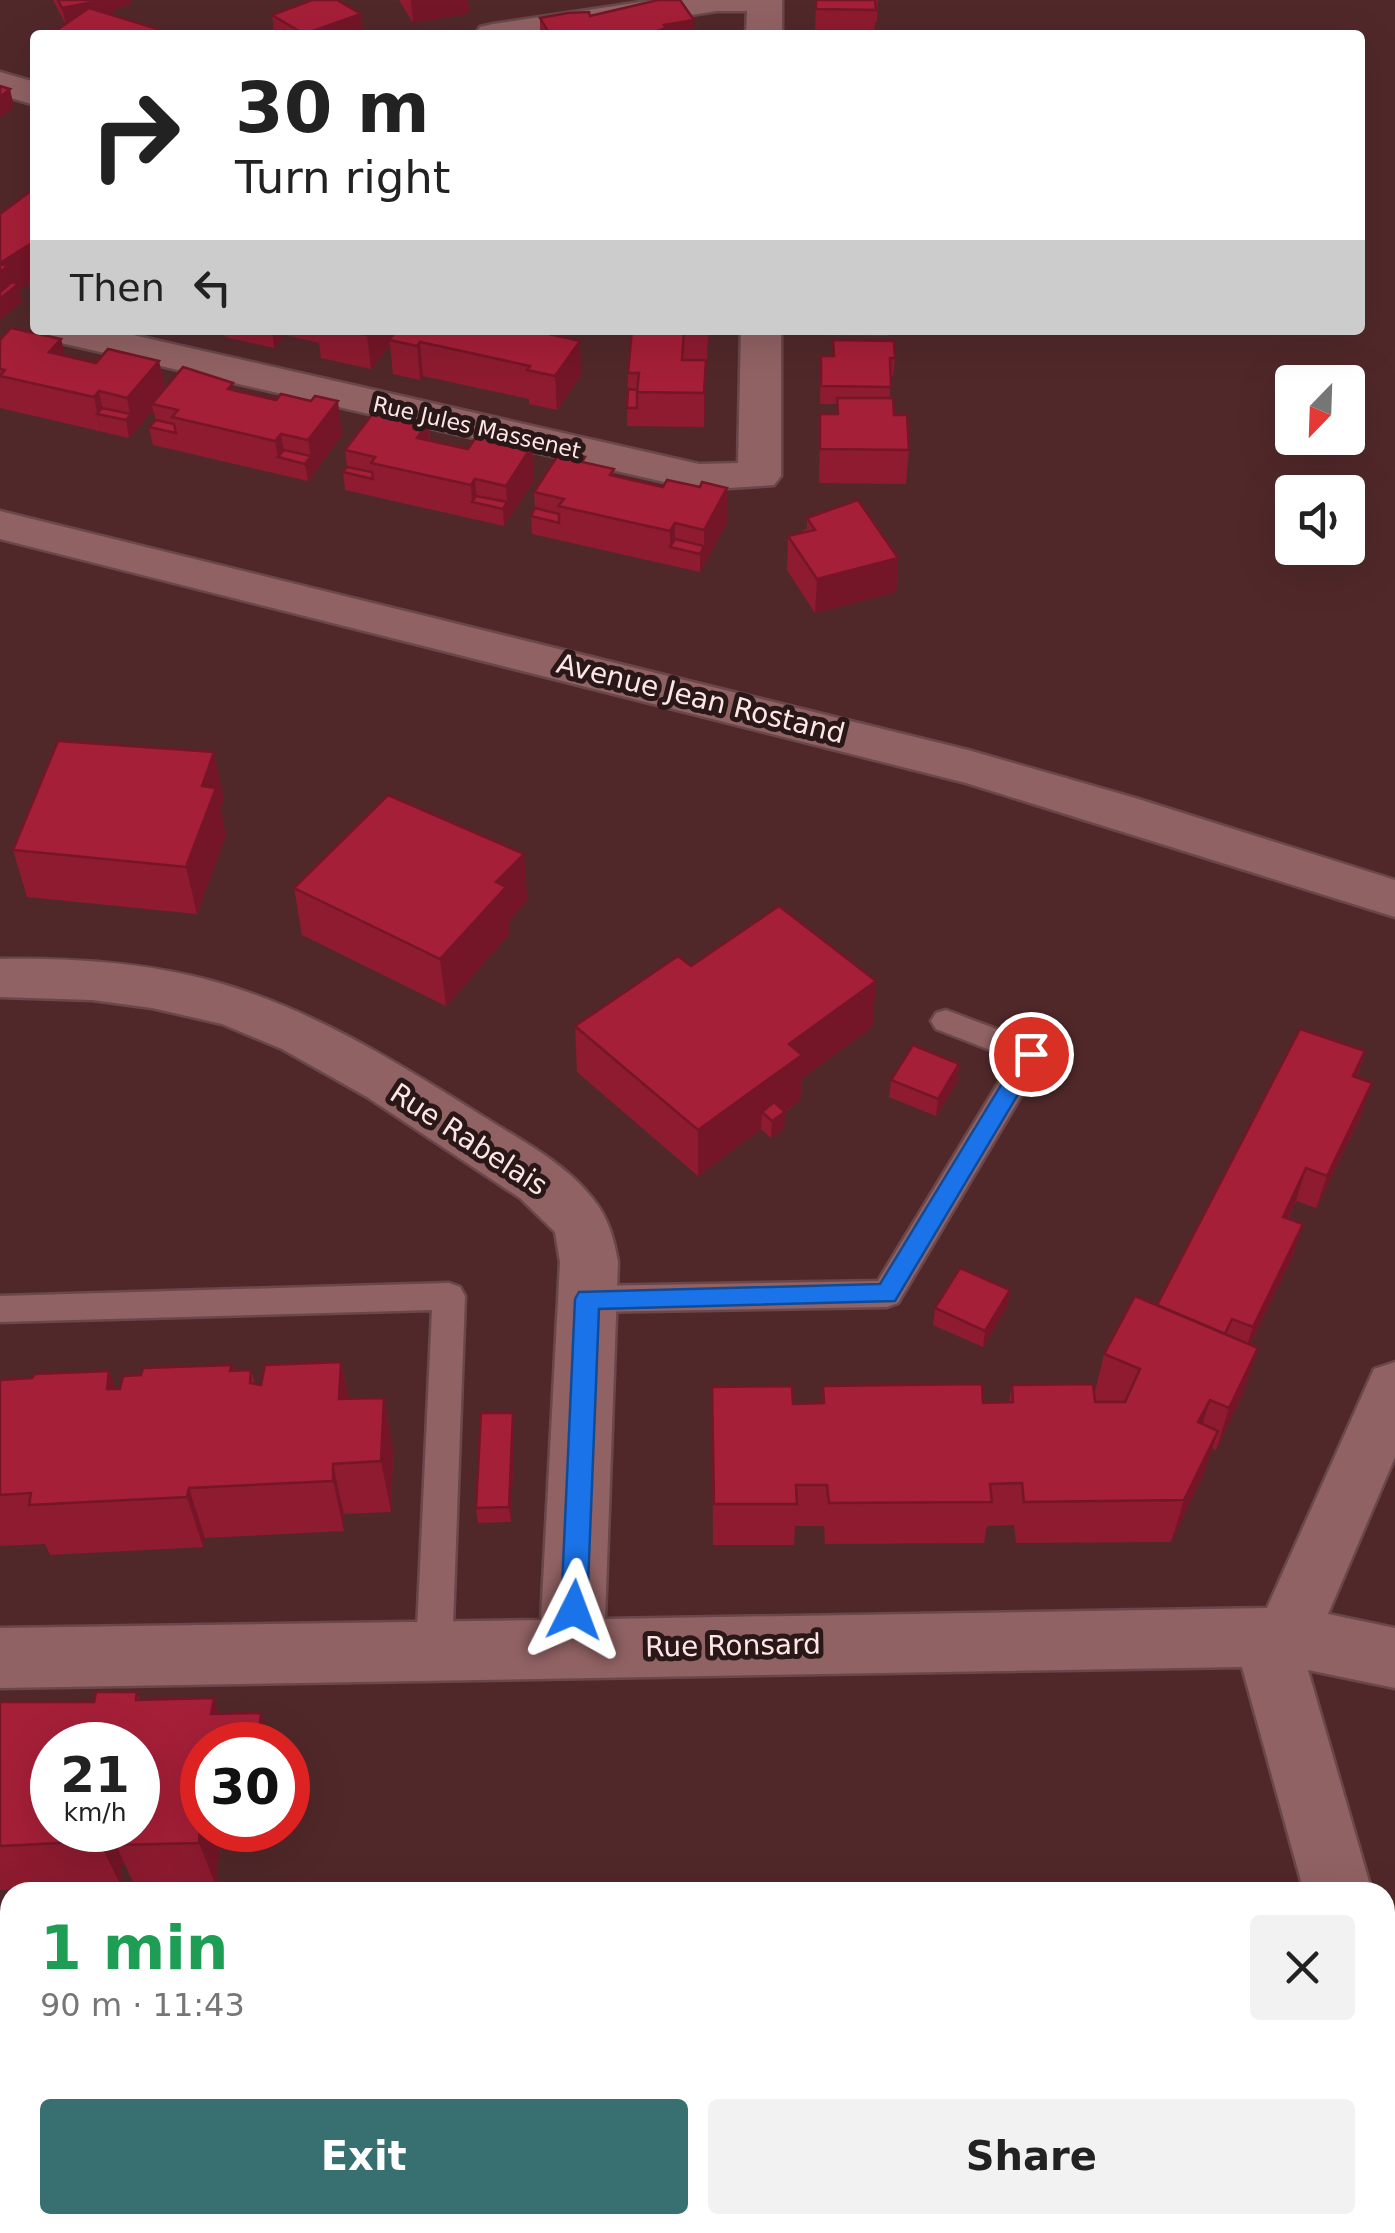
<!DOCTYPE html>
<meta charset="utf-8">
<style>
body{margin:0;font-family:"DejaVu Sans",sans-serif;background:#f2f2f2;color:#222;height:100vh;display:flex;flex-direction:column;font-size:38px;white-space:nowrap}
*{box-sizing:border-box;margin:0}
p{font-size:32px;color:#767676}
.icon{flex:none;width:55px;height:55px;fill:none;stroke:currentColor;stroke-width:2;stroke-linecap:round;stroke-linejoin:round}
.map{position:relative;flex:1;overflow:hidden}
.sheet{position:absolute;left:0px;top:1882px;width:1395px;height:352px;display:flex;flex-direction:column;background:#fff;border-radius:30px 30px 0 0;box-shadow:0 10px 40px #0002}
.sheet>*{flex:none}
.hud{position:absolute;left:30px;top:30px;width:1335px;height:305px;border-radius:10px;box-shadow:0 10px 40px #0002;background:#fff;color:#222;overflow:hidden}
.needle{width:65px;rotate:203deg}
.controls{position:absolute;left:1275px;top:365px;display:grid;gap:20px}
.controls a{display:grid;place-items:center;width:90px;height:90px;border-radius:10px;background:#fff;box-shadow:0 10px 40px #0002;font-size:50px}
.speed{position:absolute;left:30px;top:1722px;display:flex;gap:20px;font-size:50px;font-weight:700;text-align:center}
.speed>*{display:grid;place-content:center;width:130px;height:130px;border-radius:50%;background:#fff;box-shadow:0 10px 40px #0002;line-height:1}
.speed small{font-size:25px;font-weight:400}
.speed .limit{border:15px solid #d22;background:#fff;color:#111}
.pin{position:absolute;display:grid;place-items:center;width:85px;height:85px;color:#fff;margin:-42px;border:5px solid #fff;border-radius:50%;box-shadow:0 2px 10px #0007}
.me{position:absolute;width:110px;margin:-55px;rotate:3deg;stroke-linejoin:round;filter:drop-shadow(0 0 8px #0008)}
.turn{display:flex;align-items:center;gap:35px;height:210px;padding:0 40px;font-size:45px}
.turn .icon{width:130px;height:130px;stroke-width:2.5}
.turn b{display:block;font-size:70px;line-height:85px}
.then{display:flex;align-items:center;height:95px;padding:0 40px;background:#0003;gap:20px;font-size:38px}
.round{display:grid;place-items:center;flex:none;width:105px;height:105px;border-radius:10px;background:#f2f2f2}
.head{display:flex;align-items:center;justify-content:space-between;height:170px;padding:0 40px}
h1{font-size:60px;font-weight:600;line-height:75px;color:#1e9e55}
.action{display:flex;gap:20px;margin-top:auto;padding:20px 40px}
.action a{flex:1;height:115px;border-radius:10px;background:#386f70;color:#fff;font-size:40px;font-weight:600;line-height:115px;text-align:center}
.action a+a{background:#f2f2f2;color:#222}
.map>svg:first-child{display:block}
.lines{fill:none;stroke-linecap:round;stroke-linejoin:round}
.service-casing{stroke:#69474a;stroke-width:5}
.minor-casing{stroke:#69474a;stroke-width:5}
.tertiary-casing{stroke:#69474a;stroke-width:5}
.service{fill:#916264;fill-rule:evenodd}
.minor{fill:#916264;fill-rule:evenodd}
.tertiary{fill:#916264;fill-rule:evenodd}
.wall{fill:#8e1b30;fill-rule:evenodd}
.shaded-wall{fill:#741627}
.building{fill:#a51f38;stroke:#741627;stroke-width:2.5}
.route{fill:#1a73e8;stroke:#114b97;stroke-width:2.5}
.labels{text-anchor:middle;stroke-width:10;stroke-linejoin:round;paint-order:stroke}
.far-street-label{font-size:22px;fill:#fde6e6;stroke:#2a1718}
.street-label{font-size:28px;fill:#fde6e6;stroke:#2a1718}
</style>
<div class="map">
<svg width="1395" height="2233" viewBox="0 0 1395 2233">
<rect width="100%" height="100%" fill="#51282a"/>
<g class="lines">
<g class="service-casing">
<g id="service">
<polygon points="946,1010 1041,1046 1046,1054 898,1303 887,1307 587,1312 576,1308 571,1299 576,1290 587,1286 878,1281 1013,1059 936,1029 931,1021 936,1013"/>
<polygon points="449,1283 460,1287 465,1296 452,1652 446,1663 434,1668 422,1663 416,1652 432,1310 0,1322 0,1296"/>
</g>
</g>
<g class="minor-casing">
<g id="minor">
<polygon points="655,0 782,0 782,35 746,35 747,11 717,11 563,35 475,35 480,27 493,24"/>
<polygon points="0,72 35,82 35,105 0,95"/>
<polygon points="37,330 111,330 699,464 738,463 741,330 781,330 781,476 774,485 699,490 57,342 43,339"/>
<path d="M 0,959 C 71,958 143,962 212,981 C 313,1009 396,1062 484,1117 C 522,1141 565,1163 593,1199 C 608,1217 614,1239 618,1262 L 605,1619 L 1267,1608 L 1374,1369 L 1395,1362 L 1395,1457 L 1328,1614 L 1395,1628 L 1395,1688 L 1308,1670 L 1372,1892 L 1304,1892 L 1242,1667 L 0,1688 L 0,1628 L 541,1620 L 560,1262 L 555,1232 L 520,1198 L 367,1097 L 282,1049 L 222,1024 L 152,1008 L 92,1000 L 0,997 Z"/>
<polygon points="1385,2021 1395,2025 1395,2128 1385,2124"/>
</g>
</g>
<g class="tertiary-casing">
<polygon id="tertiary" points="0,511 968,750 1135,798 1395,880 1395,917 966,783 0,539"/>
</g>
<use href="#service" class="service"/>
<use href="#minor" class="minor"/>
<use href="#tertiary" class="tertiary"/>
</g>
<g class="wall">
<polygon points="53,0 130,0 131,4 113,10 114,16 66,25"/>
<polygon points="399,0 468,0 469,13 413,23"/>
<polygon points="816,0 878,0 877,22 875,22 874,35 815,35"/>
<polygon points="272,15 363,31 352,35 279,35 274,32"/>
<polygon points="590,16 694,20 694,35 540,35 540,18"/>
<polygon points="224,330 531,330 581,375 557,410 529,404 529,399 423,376 420,380 393,374 390,345 371,369 321,358 319,343 285,335 274,348 225,337"/>
<polygon points="632,330 709,330 707,363 706,363 704,427 627,426 628,373"/>
<polygon points="819,330 887,330 887,336 819,335"/>
<polygon points="61,339 65,356 96,363 159,361 165,389 234,390 342,435 308,481 153,445 149,427 156,420 153,410 129,438 0,408 0,340"/>
<polygon points="833,340 895,358 893,376 890,376 890,398 894,415 909,450 906,484 819,483 820,414 837,414 837,404 820,404 821,356 833,356"/>
<polygon points="428,423 430,440 468,449 532,446 534,480 504,526 345,490 343,472 347,467 345,450"/>
<polygon points="585,463 614,469 614,476 727,522 700,572 532,534 531,516 535,508 534,492"/>
<polygon points="807,518 898,558 896,592 815,613 787,570 788,536 803,533 803,530 807,529"/>
<polygon points="224,799 220,809 226,835 197,914 27,897 13,850"/>
<polygon points="524,854 527,901 509,920 510,933 446,1006 302,935 294,888"/>
<polygon points="691,966 876,981 872,1027 801,1079 800,1100 785,1112 784,1129 771,1138 761,1129 698,1176 577,1072 575,1026"/>
<polygon points="1365,1051 1357,1077 1361,1116 1316,1208 1296,1201 1288,1219 1293,1256 1250,1344 1244,1391 1216,1450 1212,1448 1204,1473 1171,1542 1016,1543 1014,1525 987,1526 984,1543 825,1544 824,1526 795,1526 794,1545 713,1545 712,1387 793,1404 822,1403 823,1386 983,1403 1009,1402 1012,1385 1094,1396 1104,1354 1157,1305"/>
<polygon points="959,1064 957,1082 936,1116 889,1097 891,1080"/>
<polygon points="1007,1307 983,1347 933,1325 935,1308"/>
<polygon points="341,1362 349,1399 384,1398 393,1450 391,1512 344,1514 344,1531 205,1538 203,1547 50,1555 45,1544 0,1546 0,1380 32,1378 109,1371 115,1389 120,1389 141,1375 232,1365 233,1371 251,1370 255,1384 261,1385"/>
<polygon points="514,1429 511,1522 478,1523 476,1508"/>
<path d="M 137,1692 L 140,1700 L 202,1745 L 202,1830 L 269,1830 L 269,1839 L 220,1842 L 216,1886 L 136,1888 L 123,1860 L 120,1884 L 0,1890 L 0,1702 L 94,1702 ZM 138,1745 L 138,1830 L 52,1830 Z"/>
</g>
<g class="shaded-wall">
<polygon points="104,0 130,0 131,4 113,10 114,16 66,25 62,8"/>
<polygon points="411,0 468,0 469,13 413,23"/>
<polygon points="361,14 363,31 352,35 304,35"/>
<polygon points="694,20 694,35 635,35 664,25"/>
<polygon points="10,89 14,107 0,117 0,97"/>
<polygon points="35,235 35,280 19,290 22,302 0,320 0,263"/>
<polygon points="272,330 284,330 285,335 274,348"/>
<polygon points="371,330 401,330 389,340 390,345 371,369 367,335"/>
<polygon points="708,330 709,331 707,363"/>
<polygon points="61,339 69,373 49,352"/>
<polygon points="580,341 581,375 557,410 555,376"/>
<polygon points="420,342 423,376 420,380 417,346"/>
<polygon points="706,360 706,394 704,427 704,393"/>
<polygon points="159,361 166,395 152,404 153,410 134,432 127,398"/>
<polygon points="99,391 104,415 97,414 101,431 94,397"/>
<polygon points="338,401 342,435 313,474 308,440"/>
<polygon points="131,414 134,432 129,438 126,420"/>
<polygon points="428,423 431,457 417,438"/>
<polygon points="281,434 285,459 278,457 281,475 275,441"/>
<polygon points="532,446 534,480 504,526 503,509 507,502 506,486"/>
<polygon points="311,456 313,474 308,481 305,464"/>
<polygon points="475,479 477,503 472,502 471,485"/>
<polygon points="727,488 727,522 700,572 700,554 704,546 704,530"/>
<polygon points="675,523 675,548 670,547 670,531"/>
<polygon points="898,558 896,592 815,613 817,579"/>
<polygon points="214,752 224,799 220,809 226,835 197,914 186,867 202,786"/>
<polygon points="524,854 527,901 509,920 510,933 446,1006 440,959 496,882"/>
<polygon points="876,981 872,1027 801,1079 800,1100 772,1121 762,1112 761,1129 698,1176 698,1130 789,1044"/>
<polygon points="1365,1051 1354,1084 1353,1076"/>
<polygon points="959,1064 957,1082 936,1116 938,1099"/>
<polygon points="1372,1083 1361,1116 1316,1208 1327,1176"/>
<polygon points="785,1112 784,1129 771,1138 772,1121"/>
<polygon points="1306,1168 1296,1201 1273,1249 1283,1217"/>
<polygon points="1303,1224 1293,1256 1243,1358 1253,1327"/>
<polygon points="1010,1290 1007,1307 983,1347 985,1331"/>
<polygon points="1258,1348 1244,1391 1216,1450 1229,1408"/>
<polygon points="341,1362 352,1414 339,1399"/>
<polygon points="109,1371 127,1422 107,1389"/>
<polygon points="384,1398 393,1450 391,1512 381,1461"/>
<polygon points="1210,1400 1197,1442 1198,1422"/>
<polygon points="513,1413 514,1429 511,1522 509,1507"/>
<polygon points="1218,1431 1204,1473 1171,1542 1184,1500"/>
<polygon points="333,1464 344,1514 344,1531 333,1481"/>
<polygon points="189,1488 205,1538 203,1547 187,1497"/>
<polygon points="214,1698 229,1745 211,1714"/>
<polygon points="261,1713 271,1745 258,1745"/>
<polygon points="202,1802 202,1830 215,1830 220,1842 216,1886 199,1843"/>
<polygon points="101,1830 117,1830 116,1845 123,1860 120,1884 99,1841"/>
</g>
<g class="building">
<polygon points="58,0 104,0 62,8"/>
<polygon points="312,0 337,0 361,14 304,34 272,15"/>
<polygon points="658,0 680,0 694,20 664,25 666,28 652,33 635,35 550,35 540,18 568,13 589,12 590,16"/>
<polygon points="816,0 875,0 876,10 816,9"/>
<polygon points="89,8 177,35 51,34"/>
<polygon points="0,86 10,89 0,97"/>
<polygon points="35,188 35,235 33,237 35,237 35,241 0,263 0,214"/>
<polygon points="0,264 8,266 0,272"/>
<polygon points="12,282 18,284 0,299 0,292"/>
<polygon points="11,328 61,339 49,352 96,363 108,349 159,361 127,398 99,391 94,397 0,376 5,370 0,369 0,340"/>
<polygon points="343,330 371,330 367,335"/>
<polygon points="397,330 531,330 580,341 555,376 527,370 530,366 420,342 417,346 389,340"/>
<polygon points="632,330 684,330 682,360 706,360 704,393 637,392 639,373 628,373"/>
<polygon points="833,340 894,341 895,358 890,358 891,387 821,386 821,356 834,356"/>
<polygon points="183,367 233,383 228,389 276,400 281,394 311,401 315,396 338,401 308,440 281,434 275,441 172,417 178,410 152,404"/>
<polygon points="628,389 637,390 637,408 627,408"/>
<polygon points="837,398 893,398 894,415 907,415 909,450 820,449 820,414 838,414"/>
<polygon points="102,408 131,414 126,420 97,414"/>
<polygon points="374,412 428,423 417,438 468,449 478,434 532,446 506,486 475,479 471,485 371,463 375,457 345,450"/>
<polygon points="156,420 174,424 176,433 149,427"/>
<polygon points="284,450 311,456 305,464 278,457"/>
<polygon points="560,452 585,457 582,462 614,469 610,475 663,487 667,480 700,487 702,482 727,488 704,530 675,523 670,531 558,506 564,499 534,492"/>
<polygon points="347,467 372,472 373,479 343,472"/>
<polygon points="476,496 507,502 503,509 472,502"/>
<polygon points="858,500 898,558 817,579 788,536 815,530 807,518"/>
<polygon points="535,508 559,514 559,523 531,516"/>
<polygon points="675,539 704,546 700,554 670,547"/>
<polygon points="58,741 214,752 202,786 216,788 186,867 13,850"/>
<polygon points="388,795 524,854 496,882 506,887 440,959 294,888"/>
<polygon points="779,906 876,981 789,1044 802,1055 698,1130 575,1026 678,956 691,966"/>
<polygon points="1300,1029 1365,1051 1353,1076 1372,1083 1327,1176 1306,1168 1283,1217 1303,1224 1253,1327 1232,1319 1225,1334 1157,1305"/>
<polygon points="913,1045 959,1064 938,1099 891,1080"/>
<polygon points="774,1102 785,1112 772,1121 762,1112"/>
<polygon points="960,1268 1010,1290 985,1331 935,1308"/>
<polygon points="1135,1296 1258,1348 1229,1408 1210,1400 1198,1422 1218,1431 1184,1500 1024,1502 1022,1483 990,1484 992,1502 829,1503 827,1485 796,1485 797,1504 714,1504 712,1387 792,1386 793,1404 824,1403 823,1386 982,1384 983,1403 1013,1402 1012,1385 1093,1384 1095,1402 1125,1402 1140,1369 1104,1354"/>
<polygon points="341,1362 339,1399 384,1398 381,1461 333,1464 333,1481 189,1488 187,1497 29,1505 31,1493 0,1495 0,1380 32,1378 35,1374 109,1371 107,1389 120,1389 123,1376 141,1375 143,1368 232,1365 230,1371 251,1370 250,1383 261,1385 265,1365"/>
<polygon points="481,1413 513,1413 509,1507 476,1508"/>
<polygon points="96,1692 137,1692 136,1700 214,1698 211,1714 261,1713 258,1745 202,1745 202,1802 199,1843 116,1845 118,1830 138,1830 138,1745 52,1745 52,1830 101,1830 99,1841 0,1846 0,1702 94,1702"/>
</g>
<polygon class="route" points="1031,1046 1042,1054 895,1301 599,1309 587,1610 583,1618 574,1622 564,1618 561,1610 575,1299 579,1292 880,1284 1023,1049"/>
<g class="labels">
<g class="far-street-label">
<text transform="translate(477 427) rotate(13)" y="8">Rue Jules Massenet</text>
</g>
<g class="street-label">
<text transform="translate(701 698) rotate(14)" y="10">Avenue Jean Rostand</text>
<text transform="translate(469 1139) rotate(33)" y="10">Rue Rabelais</text>
<text transform="translate(733 1645) rotate(-1)" y="10">Rue Ronsard</text>
</g>
</g>
</svg>
<div class="controls">
<a><svg class="needle" viewBox="-14 -14 28 28"><path d="M0-13l5 13h-10z" fill="#e53935"/><path d="M0 13l5-13h-10z" fill="#767676"/></svg></a>
<a><svg class="icon" aria-label="sound" viewBox="0 0 24 24"><path d="M4 9h4l5-4v14l-5-4H4zM17 9q2 3 0 6"/></svg></a>
</div>
<div class="speed"><div>21<small>km/h</small></div><div class="limit">30</div></div>
<div class="pin" style="left:1031px;top:1054px;background:#d93025"><svg class="icon" aria-label="arrive" viewBox="0 0 24 24"><path d="M6 21V4h12l-3 4 3 4H6"/></svg></div>
<svg class="me" style="left:574px;top:1610px" viewBox="-20 -20 40 40"><path d="M0-17L14 15 0 8-14 15z" fill="#1a73e8" stroke="#fff" stroke-width="4"/></svg>
<div class="hud">
<div class="turn"><svg class="icon" aria-label="right" viewBox="0 0 24 24"><path d="M7 20v-9h11M14 6l5 5-5 5"/></svg><div><b>30 m</b>Turn right</div></div>
<div class="then">Then<svg class="icon" aria-label="left" viewBox="0 0 24 24"><path d="M17 20v-9H6M10 6l-5 5 5 5"/></svg></div>
</div>
<section class="sheet">
<div class="head"><div><h1>1 min</h1><p>90 m · 11:43</p></div><a class="round"><svg class="icon" aria-label="close" viewBox="0 0 24 24"><path d="M6 6l12 12M18 6L6 18"/></svg></a></div>
<div class="action"><a>Exit</a><a>Share</a></div>
</section>
</div>
